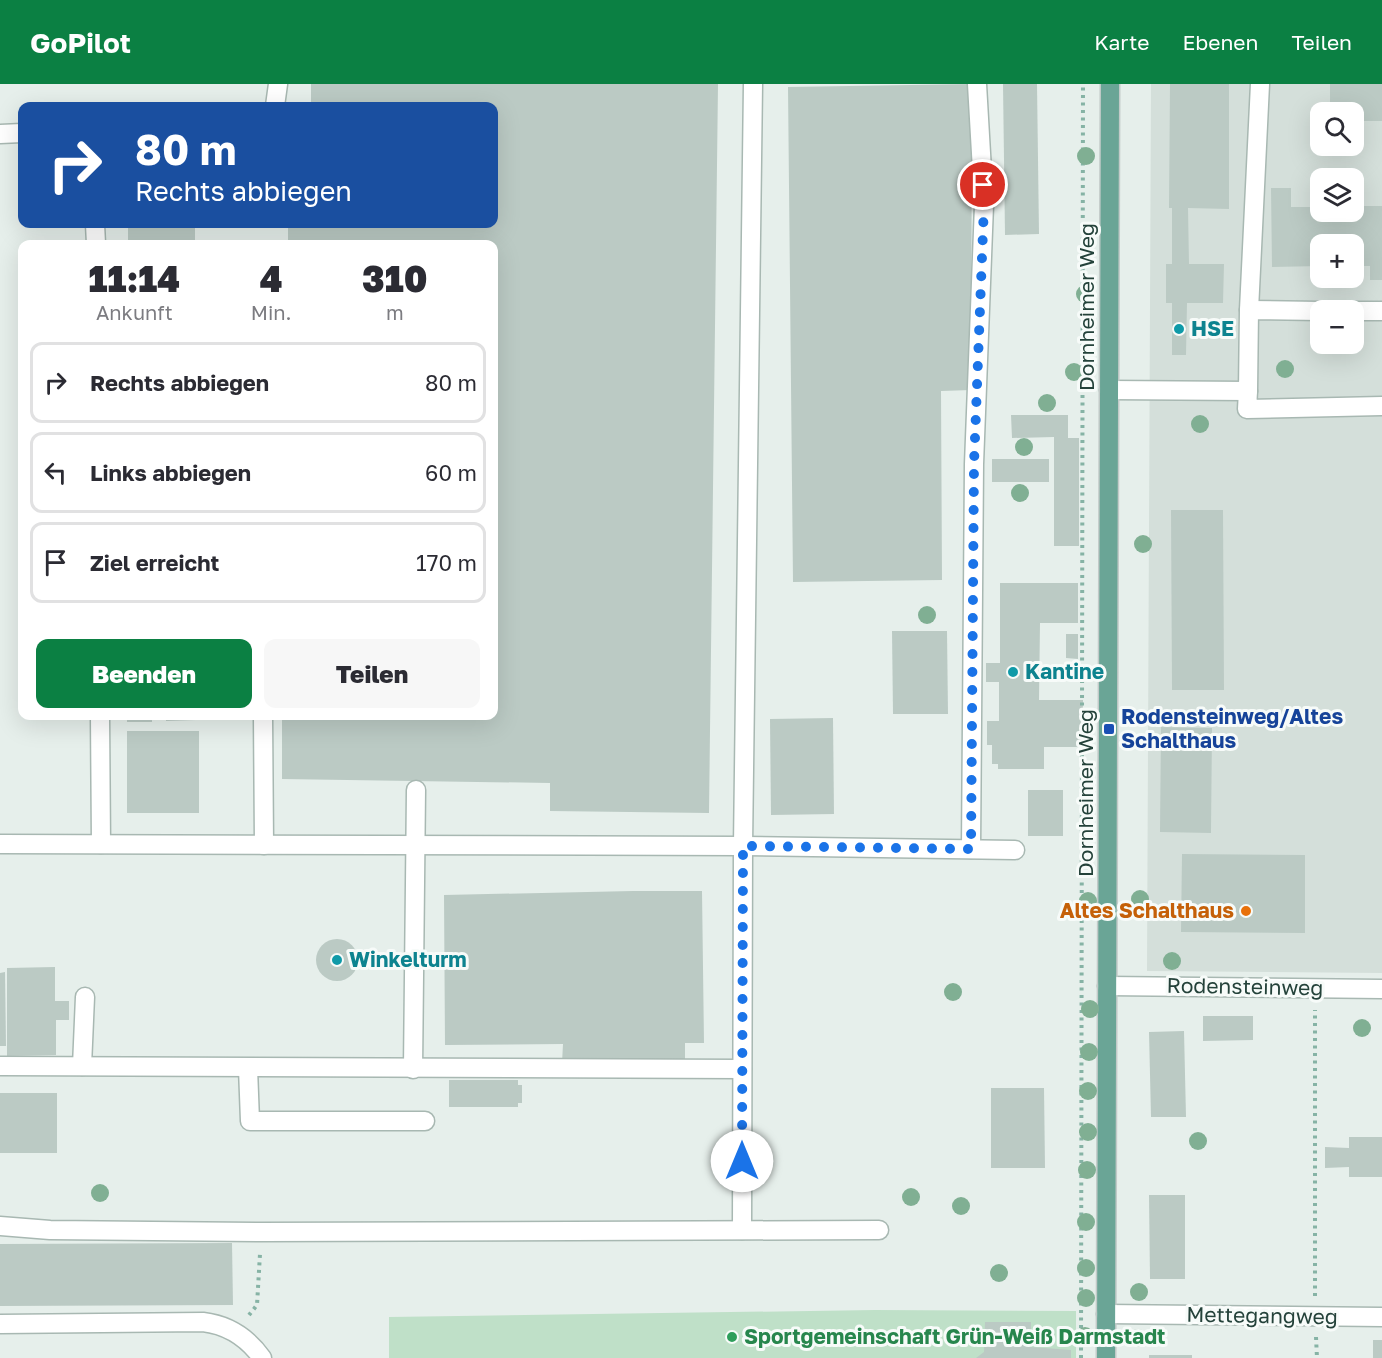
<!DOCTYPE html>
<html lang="de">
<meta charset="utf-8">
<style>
body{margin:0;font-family:"Golos Text",sans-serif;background:#f7f7f7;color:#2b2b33;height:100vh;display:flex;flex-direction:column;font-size:22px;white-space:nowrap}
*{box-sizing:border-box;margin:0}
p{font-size:20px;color:#7c7c81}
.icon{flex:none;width:33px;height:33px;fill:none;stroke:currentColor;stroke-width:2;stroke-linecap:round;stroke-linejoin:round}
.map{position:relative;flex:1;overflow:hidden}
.side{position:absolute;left:18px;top:156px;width:480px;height:480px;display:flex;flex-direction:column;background:#fff;border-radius:12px;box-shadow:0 6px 24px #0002}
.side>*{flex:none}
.top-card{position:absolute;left:18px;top:18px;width:480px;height:126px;border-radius:12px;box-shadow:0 6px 24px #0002;background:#1a4fa0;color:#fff;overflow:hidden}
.tools{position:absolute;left:1310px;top:18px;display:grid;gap:12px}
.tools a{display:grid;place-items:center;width:54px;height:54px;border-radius:12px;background:#fff;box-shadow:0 6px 24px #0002;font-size:30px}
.pin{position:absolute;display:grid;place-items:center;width:51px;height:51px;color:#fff;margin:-26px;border:3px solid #fff;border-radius:50%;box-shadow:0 2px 6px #0007}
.me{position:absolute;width:66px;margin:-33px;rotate:0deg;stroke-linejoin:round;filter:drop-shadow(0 0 4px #0008)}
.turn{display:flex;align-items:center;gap:21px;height:126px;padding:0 18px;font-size:27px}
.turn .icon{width:78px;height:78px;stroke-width:2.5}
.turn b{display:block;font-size:42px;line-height:51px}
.eta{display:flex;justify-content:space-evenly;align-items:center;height:102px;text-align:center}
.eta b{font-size:36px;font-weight:800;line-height:42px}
.cta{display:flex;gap:12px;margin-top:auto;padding:12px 18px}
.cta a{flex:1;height:69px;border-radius:12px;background:#0b8043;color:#fff;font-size:24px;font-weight:800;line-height:69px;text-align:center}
.cta a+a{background:#f7f7f7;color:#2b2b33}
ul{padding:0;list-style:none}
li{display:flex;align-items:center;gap:18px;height:81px;margin:0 12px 9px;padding:0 6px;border:3px solid #e1e1e2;border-radius:12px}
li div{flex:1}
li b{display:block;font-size:22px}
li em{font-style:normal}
header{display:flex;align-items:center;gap:36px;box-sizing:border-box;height:84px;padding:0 30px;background:#0b8043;color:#fff}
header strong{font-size:28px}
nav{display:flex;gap:33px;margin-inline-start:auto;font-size:21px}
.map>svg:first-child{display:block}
.built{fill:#d4dfda;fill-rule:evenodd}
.green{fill:#bfe0c8}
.building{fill:#bbcac4}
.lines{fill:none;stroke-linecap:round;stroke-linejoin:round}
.minor-casing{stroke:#a8b8b2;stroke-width:21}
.major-casing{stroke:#c2cac8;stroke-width:21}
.path{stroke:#86b3a5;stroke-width:4;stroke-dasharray:3 4.5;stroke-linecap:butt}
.minor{stroke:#fff;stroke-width:18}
.major{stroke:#6aa596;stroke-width:18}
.tree{fill:#80af93}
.route{stroke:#1a73e8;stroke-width:10;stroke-dasharray:0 18}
.culture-dot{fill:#0f9aa8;stroke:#f7fbf9;stroke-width:2}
.transit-dot{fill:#1a4fb4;stroke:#f7fbf9;stroke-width:2}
.food-dot{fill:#e8710a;stroke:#f7fbf9;stroke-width:2}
.leisure-dot{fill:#2e9e5b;stroke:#f7fbf9;stroke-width:2}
.labels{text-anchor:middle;stroke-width:6;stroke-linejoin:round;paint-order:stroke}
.street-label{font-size:21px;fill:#24423a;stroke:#f7fbf9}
.culture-label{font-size:21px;font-weight:bold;fill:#0d838f;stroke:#f7fbf9;text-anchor:start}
.transit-label{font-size:21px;font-weight:bold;fill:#164399;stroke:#f7fbf9;text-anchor:start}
.food-label{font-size:21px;font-weight:bold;fill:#c56008;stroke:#f7fbf9;text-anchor:end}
.leisure-label{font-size:21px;font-weight:bold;fill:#27864d;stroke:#f7fbf9;text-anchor:start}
</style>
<header>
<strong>GoPilot</strong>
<nav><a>Karte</a><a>Ebenen</a><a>Teilen</a></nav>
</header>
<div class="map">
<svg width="1382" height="1274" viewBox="0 0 1382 1274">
<rect width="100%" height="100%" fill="#e6efeb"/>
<path class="built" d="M 1151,0 L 1382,0 L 1382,889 L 1147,887 ZM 1320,28 L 1353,28 L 1353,62 L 1320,62 ZM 1320,94 L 1353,94 L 1353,128 L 1320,128 ZM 1320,160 L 1353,160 L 1353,194 L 1320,194 ZM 1320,226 L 1353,226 L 1353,260 L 1320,260 Z"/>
<polygon class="green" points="875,1226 1076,1227 1076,1274 389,1274 389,1233"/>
<g class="building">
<polygon points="311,0 718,0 709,729 550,727 550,699 282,695 282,632 494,632 494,160 288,160 288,140 494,140 494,22 311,22"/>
<polygon points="972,0 971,306 941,307 942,496 793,498 788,3"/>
<polygon points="1003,0 1037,0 1039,150 1005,151"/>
<polygon points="1170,0 1229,0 1229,125 1188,124 1189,180 1224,180 1223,219 1187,219 1186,271 1172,271 1172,219 1166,219 1166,180 1172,180 1172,124 1169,124"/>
<polygon points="1330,0 1382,0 1382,37 1353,37 1353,28 1330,28"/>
<polygon points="1271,104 1291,104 1291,123 1320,123 1320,128 1353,128 1353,122 1382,122 1382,196 1370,196 1370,182 1353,182 1353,160 1320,160 1320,182 1272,183"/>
<rect x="128" y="140" width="67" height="20"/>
<polygon points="1011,331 1068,331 1068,354 1079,354 1079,462 1054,462 1054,353 1012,354"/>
<rect x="992" y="375" width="57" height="23"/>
<polygon points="1171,426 1223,426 1224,606 1172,606"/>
<polygon points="1000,499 1078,499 1078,539 1040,539 1039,616 1083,616 1082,663 1044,663 1044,685 998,685 998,680 992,680 992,661 987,661 987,637 999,637 999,598 986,598 986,579 1000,579"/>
<polygon points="892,547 947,547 948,630 893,630"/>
<polygon points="1066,550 1078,550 1078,575 1066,574"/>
<rect x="127" y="632" width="25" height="6"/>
<polygon points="166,632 225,632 225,635 166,637"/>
<polygon points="833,634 834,730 771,731 770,635"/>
<polygon points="1161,643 1212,644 1211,749 1160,748"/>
<rect x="127" y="647" width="72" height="82"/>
<rect x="1028" y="706" width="35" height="46"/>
<polygon points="1182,770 1305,771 1305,849 1181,848"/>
<polygon points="633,807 702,807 704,959 685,959 685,977 562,979 563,960 445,961 444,811"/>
<circle cx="337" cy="876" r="21"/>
<polygon points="55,883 55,917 69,917 69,936 56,936 56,971 7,972 7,884"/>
<polygon points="5,888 6,962 0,962 0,889"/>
<polygon points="1203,932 1253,932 1253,956 1203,957"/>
<polygon points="1184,947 1186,1033 1151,1033 1149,948"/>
<polygon points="449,996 518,996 518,1001 522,1001 522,1019 518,1019 518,1023 449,1023"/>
<polygon points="991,1004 1044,1004 1045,1084 991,1084"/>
<rect x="0" y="1009" width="57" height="60"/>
<polygon points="1349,1053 1382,1053 1382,1093 1349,1093 1349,1083 1325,1084 1325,1063 1349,1064"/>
<polygon points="1149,1111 1185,1111 1185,1195 1150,1195"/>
<polygon points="232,1159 233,1221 0,1222 0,1160"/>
<polygon points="985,1238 1031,1238 1031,1263 1071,1266 1071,1274 976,1274 984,1268"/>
<rect x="1373" y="1256" width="9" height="18"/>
<rect x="1149" y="1271" width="43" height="3"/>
</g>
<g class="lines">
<g class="minor-casing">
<g id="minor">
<polyline points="275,22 278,0"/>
<polyline points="0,50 22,49"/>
<polyline points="95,140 96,160"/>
<polyline points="1249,226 1260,0"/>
<polyline points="1353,227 1382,227"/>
<polyline points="1109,306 1248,307 1249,226 1320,227"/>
<polyline points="1248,307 1247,325 1382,322"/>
<polyline points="100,632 101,760"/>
<polyline points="263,632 264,761"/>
<polyline points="0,760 743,762 1015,766"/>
<polyline points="971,765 974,380 984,121 977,0"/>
<polyline points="1107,902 1382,905"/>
<polyline points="0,982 742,985"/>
<polyline points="82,982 85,913"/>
<polyline points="248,984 250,1037 425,1037"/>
<polyline points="413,985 416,706"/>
<polyline points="0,1142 50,1146 262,1148 879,1146"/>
<polyline points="742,1146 743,762 753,0"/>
<polyline points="1106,1230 1382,1233"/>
<path d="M 0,1240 L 203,1238 C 228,1241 247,1253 262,1274"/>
</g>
</g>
<g class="major-casing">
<polyline id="major" points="1106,1274 1110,0"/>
</g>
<g class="path">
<polyline points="1315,1212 1315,926"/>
<polyline points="249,1231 257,1221 260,1170"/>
<polyline points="1316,1253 1317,1274"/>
<polyline points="1081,1274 1083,0"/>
</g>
<use href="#minor" class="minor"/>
<use href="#major" class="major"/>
</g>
<g class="tree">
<circle cx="1086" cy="72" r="9"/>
<circle cx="1085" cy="210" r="9"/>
<circle cx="1285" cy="285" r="9"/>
<circle cx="1074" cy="288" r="9"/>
<circle cx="1047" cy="319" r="9"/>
<circle cx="1200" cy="340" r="9"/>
<circle cx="1024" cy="363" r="9"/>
<circle cx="1020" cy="409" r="9"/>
<circle cx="1143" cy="460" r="9"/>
<circle cx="927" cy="531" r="9"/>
<circle cx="1140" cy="815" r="9"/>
<circle cx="1088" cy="817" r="9"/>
<circle cx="1172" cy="877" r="9"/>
<circle cx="953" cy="908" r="9"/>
<circle cx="1090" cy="925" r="9"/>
<circle cx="1362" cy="944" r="9"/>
<circle cx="1089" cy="968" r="9"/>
<circle cx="1088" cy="1007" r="9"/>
<circle cx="1088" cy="1048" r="9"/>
<circle cx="1198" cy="1057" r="9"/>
<circle cx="1087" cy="1086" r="9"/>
<circle cx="100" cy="1109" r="9"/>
<circle cx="911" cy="1113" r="9"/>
<circle cx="961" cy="1122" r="9"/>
<circle cx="1086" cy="1138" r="9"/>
<circle cx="1086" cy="1184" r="9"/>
<circle cx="999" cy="1189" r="9"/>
<circle cx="1139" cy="1208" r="9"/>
<circle cx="1086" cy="1214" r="9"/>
<circle cx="1085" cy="1252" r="9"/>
<circle cx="956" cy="1253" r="9"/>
<circle cx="1138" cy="1254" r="9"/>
</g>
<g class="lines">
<polyline class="route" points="742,1077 743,762 971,765 974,380 984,121 983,101"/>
</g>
<g class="culture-dot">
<circle cx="1179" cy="245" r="6"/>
<circle cx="1013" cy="588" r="6"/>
<circle cx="337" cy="876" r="6"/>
</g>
<rect class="transit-dot" x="1103" y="639" width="12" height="12" rx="3"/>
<circle class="food-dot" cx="1246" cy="827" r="6"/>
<circle class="leisure-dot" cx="732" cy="1253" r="6"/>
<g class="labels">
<g class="street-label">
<text transform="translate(1087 223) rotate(-90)" y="7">Dornheimer Weg</text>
<text transform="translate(1086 709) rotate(-90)" y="7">Dornheimer Weg</text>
<text transform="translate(1245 903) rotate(1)" y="7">Rodensteinweg</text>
<text transform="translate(1262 1232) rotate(1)" y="7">Mettegangweg</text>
</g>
<g class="culture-label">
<text x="1191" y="252">HSE</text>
<text x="1025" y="595">Kantine</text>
<text x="349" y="883">Winkelturm</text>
</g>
<g class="transit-label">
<text x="1121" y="640">Rodensteinweg/Altes<tspan x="1121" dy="24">Schalthaus</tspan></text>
</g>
<g class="food-label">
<text x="1234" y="834">Altes Schalthaus</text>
</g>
<g class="leisure-label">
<text x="744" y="1260">Sportgemeinschaft Grün-Weiß Darmstadt</text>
</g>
</g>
</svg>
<div class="tools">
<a><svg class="icon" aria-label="search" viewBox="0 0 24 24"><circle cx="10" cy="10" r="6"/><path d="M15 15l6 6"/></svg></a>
<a><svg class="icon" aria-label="layers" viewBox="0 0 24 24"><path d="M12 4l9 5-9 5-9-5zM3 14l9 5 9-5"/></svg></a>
<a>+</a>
<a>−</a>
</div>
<div class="pin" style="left:983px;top:101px;background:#d93025"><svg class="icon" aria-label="arrive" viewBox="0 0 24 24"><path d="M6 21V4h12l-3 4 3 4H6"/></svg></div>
<svg class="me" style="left:742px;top:1077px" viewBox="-20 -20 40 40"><circle r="19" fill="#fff"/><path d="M0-13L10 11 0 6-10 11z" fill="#1a73e8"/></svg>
<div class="top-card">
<div class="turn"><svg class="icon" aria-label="right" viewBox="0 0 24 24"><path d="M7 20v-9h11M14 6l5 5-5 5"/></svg><div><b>80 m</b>Rechts abbiegen</div></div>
</div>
<section class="side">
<div class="eta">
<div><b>11:14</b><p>Ankunft</p></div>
<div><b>4</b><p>Min.</p></div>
<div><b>310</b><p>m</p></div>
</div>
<ul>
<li><svg class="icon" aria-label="right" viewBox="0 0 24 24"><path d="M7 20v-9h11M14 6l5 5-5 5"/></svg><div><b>Rechts abbiegen</b></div><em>80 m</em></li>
<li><svg class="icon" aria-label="left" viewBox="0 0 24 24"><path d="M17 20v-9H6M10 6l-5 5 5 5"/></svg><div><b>Links abbiegen</b></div><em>60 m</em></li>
<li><svg class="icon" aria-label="arrive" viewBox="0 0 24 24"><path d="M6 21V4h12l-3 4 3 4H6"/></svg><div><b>Ziel erreicht</b></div><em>170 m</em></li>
</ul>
<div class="cta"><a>Beenden</a><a>Teilen</a></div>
</section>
</div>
